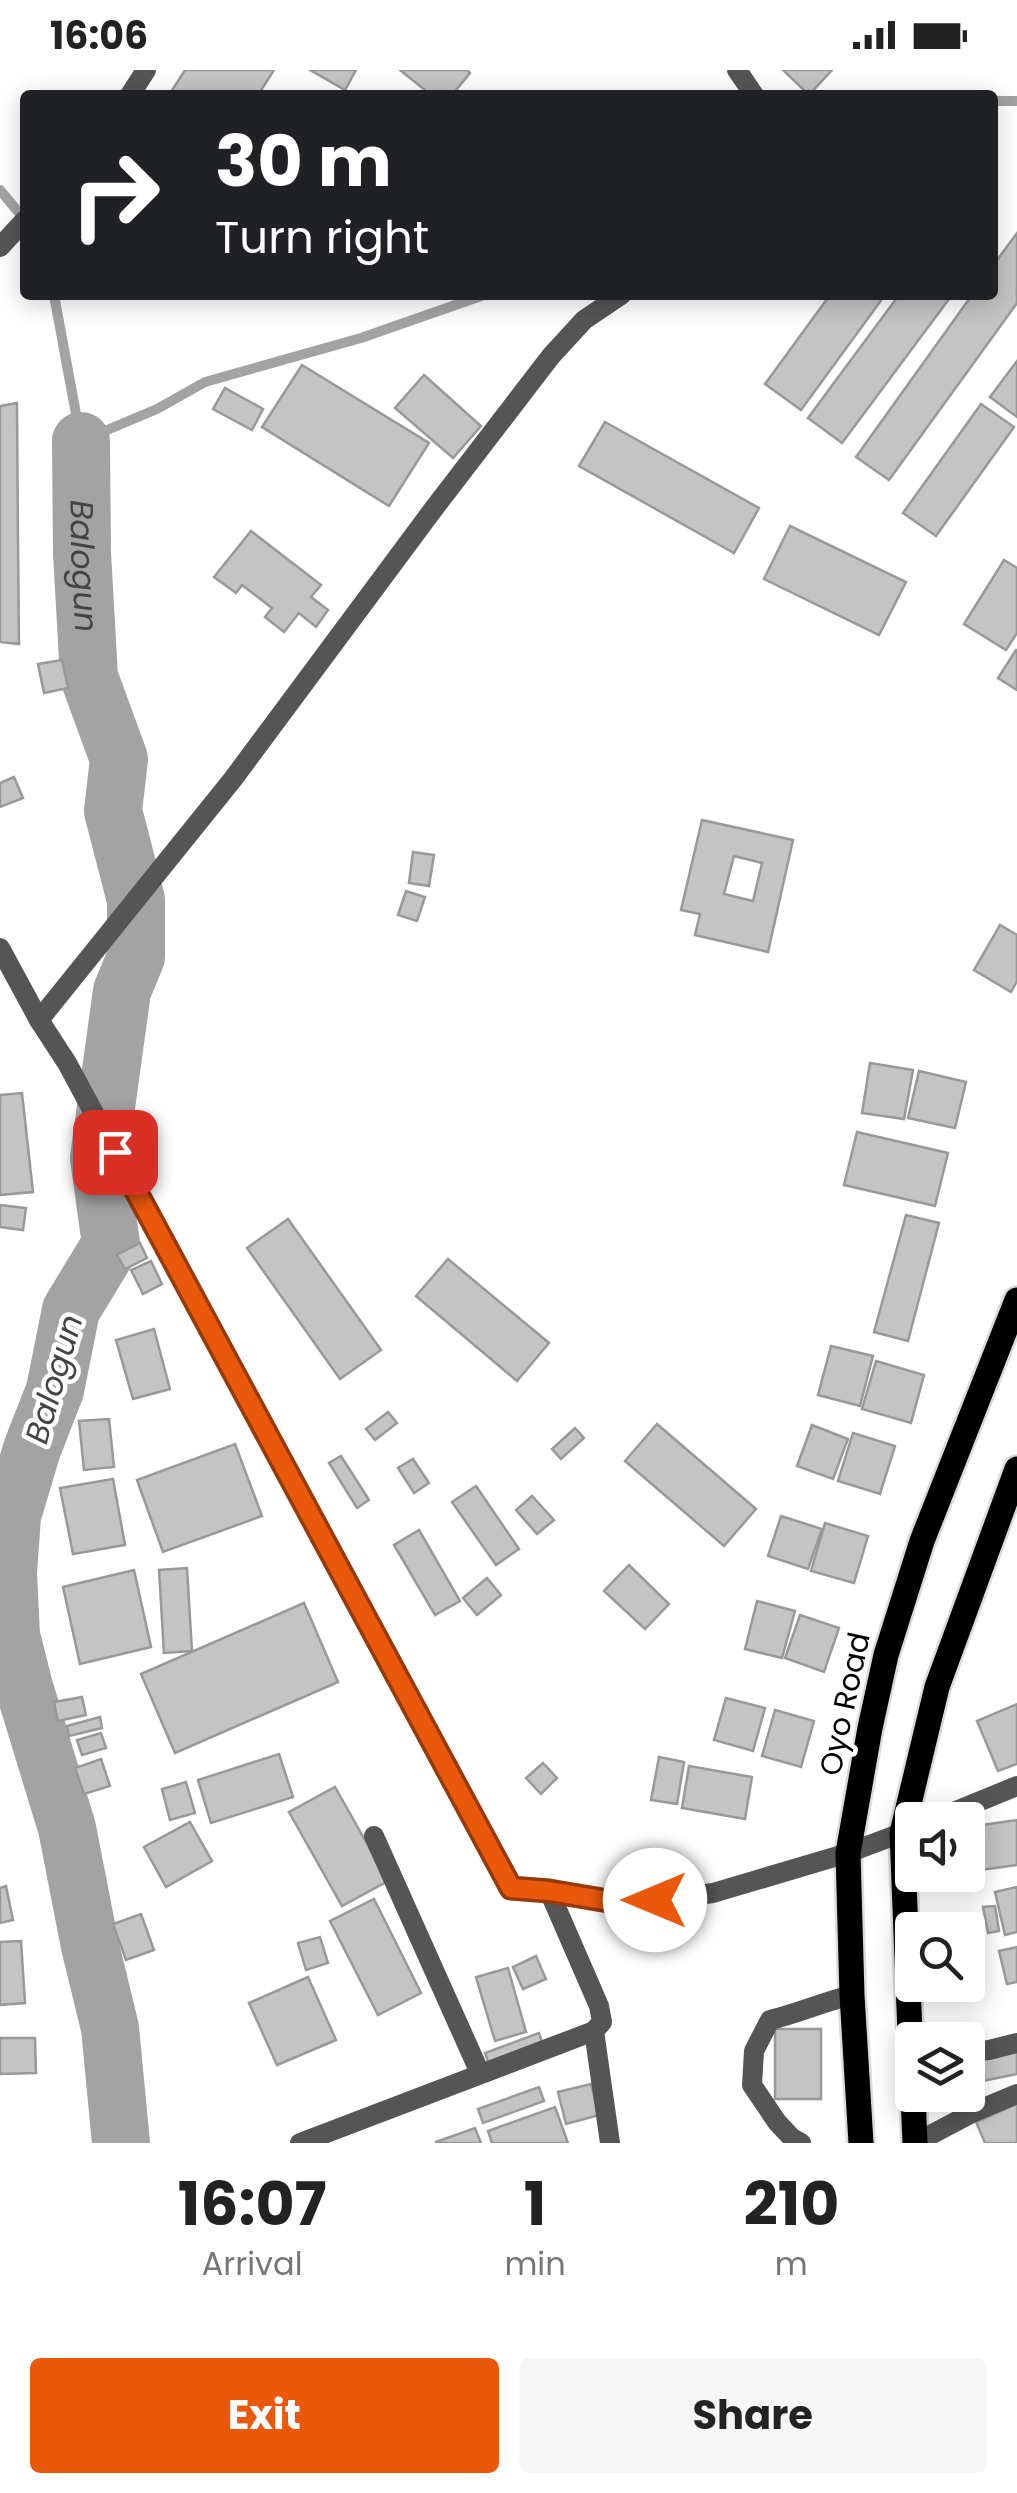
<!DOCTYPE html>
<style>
body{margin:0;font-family:Poppins,sans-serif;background:#f6f6f6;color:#222;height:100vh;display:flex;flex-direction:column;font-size:38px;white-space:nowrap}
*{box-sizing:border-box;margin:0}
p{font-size:32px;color:#767676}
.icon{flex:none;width:55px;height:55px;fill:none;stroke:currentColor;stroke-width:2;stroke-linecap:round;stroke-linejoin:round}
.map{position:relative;height:2073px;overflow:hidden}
.sheet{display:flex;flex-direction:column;background:#fff;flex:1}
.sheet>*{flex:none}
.hud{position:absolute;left:20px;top:20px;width:978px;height:210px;border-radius:10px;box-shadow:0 5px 25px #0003;background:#202124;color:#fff;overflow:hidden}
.fabs{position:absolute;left:895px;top:1732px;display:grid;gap:20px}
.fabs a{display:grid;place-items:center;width:90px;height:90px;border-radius:10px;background:#fff;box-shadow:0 5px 25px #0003;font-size:50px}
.pin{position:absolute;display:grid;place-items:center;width:85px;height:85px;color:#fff;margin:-42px;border-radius:20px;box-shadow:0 5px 15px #0006}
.me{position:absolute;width:110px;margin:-55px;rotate:270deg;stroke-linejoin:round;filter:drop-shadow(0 0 8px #0008)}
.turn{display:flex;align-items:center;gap:35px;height:210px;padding:0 30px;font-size:45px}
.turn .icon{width:130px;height:130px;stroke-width:2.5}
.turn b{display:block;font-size:70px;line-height:85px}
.eta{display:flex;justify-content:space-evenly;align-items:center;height:170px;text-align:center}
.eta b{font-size:60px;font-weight:700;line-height:70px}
.cta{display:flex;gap:20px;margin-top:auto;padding:20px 30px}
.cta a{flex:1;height:115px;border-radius:10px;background:#ea580c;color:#fff;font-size:40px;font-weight:700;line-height:115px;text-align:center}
.cta a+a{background:#f6f6f6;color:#222}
.status{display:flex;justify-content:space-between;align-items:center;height:70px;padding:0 50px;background:#fff;direction:ltr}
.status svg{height:28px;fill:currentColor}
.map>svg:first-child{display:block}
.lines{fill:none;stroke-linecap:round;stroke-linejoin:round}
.stream{stroke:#a3a3a3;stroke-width:10}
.river{stroke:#a3a3a3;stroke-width:58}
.building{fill:#c4c4c4;stroke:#999;stroke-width:2.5;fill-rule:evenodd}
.primary-casing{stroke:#dbdbdb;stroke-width:30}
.service{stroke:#555;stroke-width:20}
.minor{stroke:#555;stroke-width:20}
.primary{stroke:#000;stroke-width:25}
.route-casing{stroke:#983908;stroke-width:25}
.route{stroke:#ea580c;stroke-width:18}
.labels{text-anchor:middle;stroke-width:9;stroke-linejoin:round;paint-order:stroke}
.street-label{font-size:30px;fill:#000;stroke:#fff}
.water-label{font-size:32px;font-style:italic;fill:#444;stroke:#fff}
</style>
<div class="status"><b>16:06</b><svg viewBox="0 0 49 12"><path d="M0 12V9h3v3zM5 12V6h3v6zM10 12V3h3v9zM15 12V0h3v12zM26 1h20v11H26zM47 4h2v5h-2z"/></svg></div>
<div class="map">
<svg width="1017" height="2073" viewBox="0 0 1017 2073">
<rect width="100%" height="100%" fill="#fff"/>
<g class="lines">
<g class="stream">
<polyline points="992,31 1017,31"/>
<polyline points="0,120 25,150"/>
<polyline points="54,225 81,371 157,339 205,312 361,268 484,225"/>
</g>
<path class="river" id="s1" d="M 81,371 L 82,483 L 89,607 L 119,689 L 113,741 L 136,830 L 136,887 L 122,921 L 99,1088 L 111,1174 L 71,1240 L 55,1320 L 32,1379 L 12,1446 L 8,1503 L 11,1565 L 24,1617 L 67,1758 L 90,1876 L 110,1958 L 121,2073"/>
</g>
<g class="building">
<polygon points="185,0 274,0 258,25 169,25"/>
<polygon points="310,0 356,0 345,20"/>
<polygon points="400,0 467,0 470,3 452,25 431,25"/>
<polygon points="783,0 832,0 809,25"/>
<polygon points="1017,163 1017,233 889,410 856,387 972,225 992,225 992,197"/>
<polygon points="830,225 885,225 801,340 765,314"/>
<polygon points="899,225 952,225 842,373 808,348"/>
<polygon points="1017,291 1017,347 990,327"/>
<polygon points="302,295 429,373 389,436 262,357"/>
<polygon points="424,305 481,356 453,388 395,338"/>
<polygon points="225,318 263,339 252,360 213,339"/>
<polygon points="17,333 18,472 19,574 0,572 0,336"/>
<polygon points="981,334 1014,357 936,466 903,443"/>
<polygon points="605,352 759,438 734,483 579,396"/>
<polygon points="790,456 906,512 879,565 764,509"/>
<polygon points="251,461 321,515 311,527 328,540 316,557 299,543 284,562 265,547 272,538 242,515 236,523 214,507"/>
<polygon points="1004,490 1017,498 1017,563 1006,580 964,554"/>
<polygon points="1016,580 1017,580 1017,620 998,608"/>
<polygon points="62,590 68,618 44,623 38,594"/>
<polygon points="14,707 23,728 0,737 0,713"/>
<path d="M 702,750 L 793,770 L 768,882 L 695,865 L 700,844 L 681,840 ZM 734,786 L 762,793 L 753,831 L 724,824 Z"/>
<polygon points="413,782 434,785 429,816 409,813"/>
<polygon points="406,821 425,827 417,851 398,845"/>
<polygon points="1000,855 1017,865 1017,911 1011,922 974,900"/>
<polygon points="870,993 913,1000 904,1049 862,1043"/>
<polygon points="919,1001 966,1012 955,1058 908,1048"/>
<polygon points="22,1023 33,1122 0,1125 0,1025"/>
<polygon points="857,1062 948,1083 935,1136 844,1115"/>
<polygon points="0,1135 26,1138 23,1160 0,1157"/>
<polygon points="906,1145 939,1153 908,1271 874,1262"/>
<polygon points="288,1149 381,1280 340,1309 247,1178"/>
<polygon points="140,1173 147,1188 125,1199 117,1185"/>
<polygon points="448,1189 549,1273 517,1311 416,1226"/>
<polygon points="151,1191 162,1214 143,1224 131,1200"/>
<polygon points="154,1259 170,1319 133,1329 116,1270"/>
<polygon points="831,1276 873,1286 860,1336 818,1325"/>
<polygon points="876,1291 924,1305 911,1353 862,1339"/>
<polygon points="388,1342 397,1353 375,1370 366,1359"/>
<polygon points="109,1349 114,1397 84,1400 79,1351"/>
<polygon points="657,1354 756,1439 724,1476 625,1391"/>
<polygon points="812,1355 848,1369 833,1409 797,1396"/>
<polygon points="575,1358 584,1368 561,1389 552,1379"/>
<polygon points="853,1363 895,1376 880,1424 838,1411"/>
<polygon points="235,1374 262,1446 163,1482 137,1410"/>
<polygon points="341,1386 369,1430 357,1438 329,1393"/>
<polygon points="413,1389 429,1413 414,1423 398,1398"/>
<polygon points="113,1409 125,1475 73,1484 60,1418"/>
<polygon points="476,1416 519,1479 496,1495 452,1432"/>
<polygon points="532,1426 554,1450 537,1464 516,1440"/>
<polygon points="781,1446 822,1459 808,1499 768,1486"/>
<polygon points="825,1453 868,1466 854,1513 811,1501"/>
<polygon points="419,1460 460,1531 435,1545 394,1475"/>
<polygon points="629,1495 669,1534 645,1559 604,1521"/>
<polygon points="187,1498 192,1581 164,1583 159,1500"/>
<polygon points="134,1500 151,1577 80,1594 63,1517"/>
<polygon points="487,1508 501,1525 477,1545 463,1528"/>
<polygon points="757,1531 795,1541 782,1588 745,1579"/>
<polygon points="304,1533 338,1612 175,1683 141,1604"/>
<polygon points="800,1545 839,1558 824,1602 785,1588"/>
<polygon points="82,1627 86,1645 58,1651 54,1632"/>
<polygon points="726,1628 765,1638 753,1681 714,1670"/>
<polygon points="1017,1634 1017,1694 998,1701 977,1651"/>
<polygon points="775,1640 814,1651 801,1697 762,1686"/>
<polygon points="100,1647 102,1658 69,1666 67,1656"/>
<polygon points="101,1663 106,1678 82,1685 77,1670"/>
<polygon points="279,1684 293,1727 211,1753 198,1710"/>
<polygon points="659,1687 684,1692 677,1734 651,1730"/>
<polygon points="101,1689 110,1716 84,1724 75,1698"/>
<polygon points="543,1693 557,1708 541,1724 526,1708"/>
<polygon points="689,1696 752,1707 745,1749 682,1738"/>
<polygon points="186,1712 195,1743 170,1750 162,1719"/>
<polygon points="335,1717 388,1811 342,1836 289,1742"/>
<polygon points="1017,1750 1017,1795 973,1801 968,1757"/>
<polygon points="190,1752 212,1791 166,1817 144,1777"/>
<polygon points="6,1816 13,1850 0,1853 0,1818"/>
<polygon points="1017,1817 1017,1862 1005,1865 995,1822"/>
<polygon points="374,1829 421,1923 378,1945 330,1851"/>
<polygon points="995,1836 999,1861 988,1863 983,1837"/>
<polygon points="141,1844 154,1880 126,1890 113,1854"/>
<polygon points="320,1867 328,1893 306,1900 298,1873"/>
<polygon points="21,1871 25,1933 0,1935 0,1872"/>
<polygon points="1017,1877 1017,1912 1007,1914 999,1881"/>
<polygon points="536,1886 546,1909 523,1919 513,1897"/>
<polygon points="508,1898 526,1962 495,1971 476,1907"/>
<polygon points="308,1907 336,1970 277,1995 249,1933"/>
<rect x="775" y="1959" width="46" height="70"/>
<polygon points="539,1963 544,1978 490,1997 485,1983"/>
<polygon points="0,1968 35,1968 36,2003 0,2004"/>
<polygon points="1017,1978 1017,2004 968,2014 968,1988"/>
<polygon points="591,2014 599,2045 566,2054 558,2022"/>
<polygon points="539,2017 544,2031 483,2053 478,2039"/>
<polygon points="1017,2034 1017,2073 985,2073 976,2052"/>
<polygon points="555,2037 568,2073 492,2073 488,2061"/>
<polygon points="475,2058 481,2073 436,2073 436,2072"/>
</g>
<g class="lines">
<g class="primary-casing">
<g id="primary">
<polyline points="912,2013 902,1763 937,1617 1017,1399"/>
<polyline points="913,2025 915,2073"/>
<polyline points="861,2073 852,1925 848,1783 870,1658 886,1585 922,1471 1017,1230"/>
</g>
</g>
<g class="service">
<polyline points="374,1766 480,2003"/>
<polyline points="594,1961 610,2073"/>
<polyline points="968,1982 989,1980 1017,1973"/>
<path d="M 801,2073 L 792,2068 L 777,2052 L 752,2015 L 754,1981 L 770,1950 C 799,1943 823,1932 852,1925"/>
<polyline points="915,2073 974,2042 1017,2024"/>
</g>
<g class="minor">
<polyline points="737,0 754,25"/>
<polyline points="130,25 146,0"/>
<polyline points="0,177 25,150"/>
<polyline points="0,878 39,950 67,993 511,1818 549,1821 626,1834 713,1823 848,1783 912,1759"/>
<polyline points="39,950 233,709 432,441 551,286 584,250 621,225"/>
<polyline points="934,1750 1017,1716"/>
<polyline points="300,2073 594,1961 602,1952 599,1936 549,1821"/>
</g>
<use href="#primary" class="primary"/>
</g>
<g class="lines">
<g class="route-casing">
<polyline id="route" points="115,1082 511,1818 549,1821 626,1834 655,1830"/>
</g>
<use href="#route" class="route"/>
</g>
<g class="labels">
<g class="street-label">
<text transform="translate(845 1634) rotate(-78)" y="10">Oyo Road</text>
</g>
<g class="water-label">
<text dy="11" stroke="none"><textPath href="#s1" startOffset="125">Balogun</textPath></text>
<text transform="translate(54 1309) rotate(-74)" y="11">Balogun</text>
</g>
</g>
</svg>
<div class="fabs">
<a><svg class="icon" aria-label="sound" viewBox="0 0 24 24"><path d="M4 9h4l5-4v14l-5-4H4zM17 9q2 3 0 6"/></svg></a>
<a><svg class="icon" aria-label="search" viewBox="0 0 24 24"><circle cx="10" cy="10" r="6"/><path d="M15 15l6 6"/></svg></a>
<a><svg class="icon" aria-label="layers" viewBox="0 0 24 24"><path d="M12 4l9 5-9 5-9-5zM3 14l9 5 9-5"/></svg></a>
</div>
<div class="pin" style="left:115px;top:1082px;background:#d93025"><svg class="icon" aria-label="arrive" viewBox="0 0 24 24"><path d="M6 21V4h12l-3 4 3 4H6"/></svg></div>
<svg class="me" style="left:655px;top:1830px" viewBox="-20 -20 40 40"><circle r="19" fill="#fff"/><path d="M0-13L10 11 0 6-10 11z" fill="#ea580c"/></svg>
<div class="hud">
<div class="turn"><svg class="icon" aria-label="right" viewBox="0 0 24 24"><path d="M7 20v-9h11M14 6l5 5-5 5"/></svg><div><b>30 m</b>Turn right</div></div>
</div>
</div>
<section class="sheet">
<div class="eta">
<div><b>16:07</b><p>Arrival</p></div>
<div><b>1</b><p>min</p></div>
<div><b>210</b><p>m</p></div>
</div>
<div class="cta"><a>Exit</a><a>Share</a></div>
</section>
